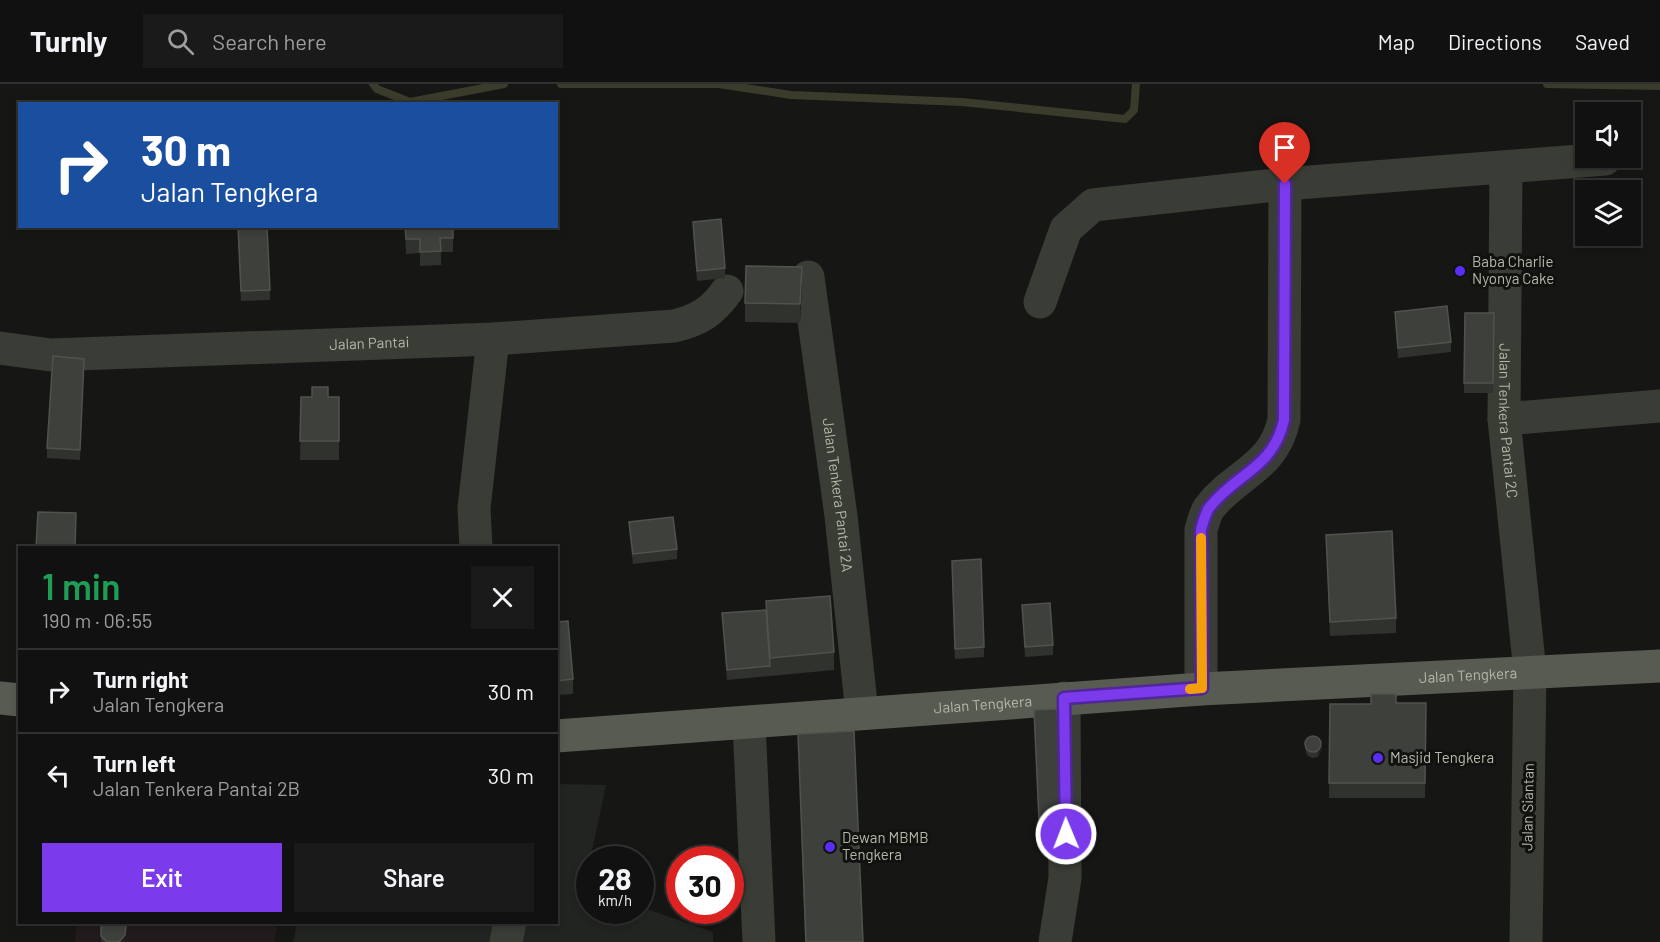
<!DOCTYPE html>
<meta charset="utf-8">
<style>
body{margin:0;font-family:Barlow,sans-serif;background:#191a19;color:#f1f3f6;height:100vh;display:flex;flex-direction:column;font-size:22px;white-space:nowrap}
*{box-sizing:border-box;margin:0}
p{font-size:20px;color:#9c9d9f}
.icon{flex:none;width:33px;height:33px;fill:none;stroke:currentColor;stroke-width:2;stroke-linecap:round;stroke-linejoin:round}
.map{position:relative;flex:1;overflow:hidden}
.panel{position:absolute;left:18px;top:462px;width:540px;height:378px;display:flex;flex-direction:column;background:#101110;border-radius:0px;box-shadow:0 3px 9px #0003,0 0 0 2px #303130}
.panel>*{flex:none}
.top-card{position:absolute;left:18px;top:18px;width:540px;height:126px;border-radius:0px;box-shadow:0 3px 9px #0003,0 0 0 2px #303130;background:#1a4fa0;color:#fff;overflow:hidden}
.fabs{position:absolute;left:1575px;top:18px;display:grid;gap:12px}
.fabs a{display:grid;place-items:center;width:66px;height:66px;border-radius:0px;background:#101110;box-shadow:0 3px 9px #0003,0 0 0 2px #303130;font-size:30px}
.speed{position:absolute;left:576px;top:762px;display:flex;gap:12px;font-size:30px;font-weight:700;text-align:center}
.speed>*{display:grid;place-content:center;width:78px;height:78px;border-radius:50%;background:#101110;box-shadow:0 3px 9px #0003,0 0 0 2px #303130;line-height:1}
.speed small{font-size:15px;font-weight:400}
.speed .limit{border:9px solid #d22;background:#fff;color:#111}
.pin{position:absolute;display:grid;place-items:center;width:51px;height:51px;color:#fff;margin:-62px -26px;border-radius:50% 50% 50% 0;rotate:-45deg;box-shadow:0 0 6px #0007}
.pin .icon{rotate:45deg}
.me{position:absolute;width:66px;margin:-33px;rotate:359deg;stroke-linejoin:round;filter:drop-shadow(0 0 4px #0008)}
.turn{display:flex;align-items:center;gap:21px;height:126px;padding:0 24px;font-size:27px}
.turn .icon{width:78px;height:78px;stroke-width:2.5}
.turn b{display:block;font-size:42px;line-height:51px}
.round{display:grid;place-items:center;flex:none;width:63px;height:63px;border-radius:0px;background:#191a19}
.headline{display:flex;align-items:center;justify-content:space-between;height:102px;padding:0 24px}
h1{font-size:36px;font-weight:600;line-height:45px;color:#1e9e55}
.action{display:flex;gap:12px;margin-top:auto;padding:12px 24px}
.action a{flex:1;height:69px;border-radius:0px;background:#7c3aed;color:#fff;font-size:24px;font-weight:600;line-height:69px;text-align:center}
.action a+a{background:#191a19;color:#f1f3f6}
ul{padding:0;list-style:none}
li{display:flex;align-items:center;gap:18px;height:84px;padding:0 24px;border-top:2px solid #303130}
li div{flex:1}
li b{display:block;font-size:22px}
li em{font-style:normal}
header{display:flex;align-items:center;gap:36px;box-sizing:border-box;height:84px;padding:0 30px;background:#101110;border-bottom:2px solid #303130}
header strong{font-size:28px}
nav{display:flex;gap:33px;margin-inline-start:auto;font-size:21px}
.search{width:420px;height:54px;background:#191a19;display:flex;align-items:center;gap:15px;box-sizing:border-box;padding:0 21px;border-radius:0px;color:#9c9d9f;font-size:22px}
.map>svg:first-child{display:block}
.built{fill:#222421}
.green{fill:#221b1d}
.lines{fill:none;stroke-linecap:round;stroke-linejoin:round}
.stream{stroke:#3b3b2b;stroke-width:8}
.minor{stroke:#3a3c36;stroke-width:33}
.major{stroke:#585b52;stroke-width:33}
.wall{fill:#30322e}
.shaded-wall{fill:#20211f}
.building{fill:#3e403b;stroke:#50534c;stroke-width:1.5}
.route-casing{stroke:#51269a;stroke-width:15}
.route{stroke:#7c3aed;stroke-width:10}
.slow{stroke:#f59e0b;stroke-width:10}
.poi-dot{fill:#5a2df7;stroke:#111210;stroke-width:2}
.labels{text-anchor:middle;stroke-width:6;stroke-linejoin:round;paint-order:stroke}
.poi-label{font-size:15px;fill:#b3b8a7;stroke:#111210;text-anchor:start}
.street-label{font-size:15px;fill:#b3b8a7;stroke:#111210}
</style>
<header>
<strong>Turnly</strong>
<div class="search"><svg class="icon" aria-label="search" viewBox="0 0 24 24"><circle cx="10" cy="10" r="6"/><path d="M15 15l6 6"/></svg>Search here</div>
<nav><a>Map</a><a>Directions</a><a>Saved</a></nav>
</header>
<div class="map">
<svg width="1660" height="858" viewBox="0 0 1660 858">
<rect width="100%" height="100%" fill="#161715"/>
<polygon class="built" points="557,700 606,701 584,804 589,806 590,826 640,826 641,823 713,848 713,858 293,858 297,839 556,838"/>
<polygon class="green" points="77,839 278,839 274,858 75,858"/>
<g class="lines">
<g class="stream">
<polyline points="373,0 377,5 410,18 504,0"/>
<polyline points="561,0 719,0 791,11 962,18 1125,35 1134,26 1136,0"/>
<polyline points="1547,0 1660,2"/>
</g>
<g class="minor">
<path id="s1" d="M 1506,83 L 1504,335 L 1530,588 L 1526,858"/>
<path id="s2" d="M 808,193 L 841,432 L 862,629"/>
<polyline points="1040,218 1066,145 1093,121 1285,100 1605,75"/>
<path id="s3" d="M 0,264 L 51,271 L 493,255 L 674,242 C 699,236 712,228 727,207"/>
<polyline points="1504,335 1660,322"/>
<polyline points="476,464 474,424 493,255"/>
<path d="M 1201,605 L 1201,446 C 1203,439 1205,430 1209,424 C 1236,389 1273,385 1284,336 L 1285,100"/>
<polyline points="749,639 759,858"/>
<polyline points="506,858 510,838"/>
<polyline points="1055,858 1065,794 1064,614"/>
</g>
<g class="major">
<polyline points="0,614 20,616"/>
<path id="s4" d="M 556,652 L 1201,605 L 1660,582"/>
</g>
</g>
<g class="wall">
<polygon points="693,138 725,184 725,194 697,197 693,148"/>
<polygon points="405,142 453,142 453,168 441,168 441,181 420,182 420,169 406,170"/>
<polygon points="238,151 270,206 270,216 241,217"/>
<polygon points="802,201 800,239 745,238 745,219"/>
<polygon points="1395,228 1451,258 1451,268 1398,274 1395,238"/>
<polygon points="1494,229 1493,309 1464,309 1464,299"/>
<polygon points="84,275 80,376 47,374 47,364"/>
<polygon points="301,313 339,313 339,376 300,376"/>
<polygon points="629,438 677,465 677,475 633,480 629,448"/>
<polygon points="1326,451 1396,534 1396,549 1330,552"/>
<polygon points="952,487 984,563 984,573 955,575"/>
<polygon points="766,517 834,568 834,586 727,596 722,529 766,526"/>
<polygon points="1022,521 1053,561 1053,571 1025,573"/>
<polygon points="556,538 573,595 573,610 556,611"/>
<polygon points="1396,619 1426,619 1425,714 1329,714 1330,620 1371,620"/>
<polygon points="1034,626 1063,735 1063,745 1039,746"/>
<polygon points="798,650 863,858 805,858"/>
<polygon points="1305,659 1322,666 1318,673 1312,674 1307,671 1305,664"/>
<polygon points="101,842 126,842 125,857 124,858 102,858 101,857"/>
</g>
<g class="shaded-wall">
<polygon points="802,183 802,201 800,239 800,220"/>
<polygon points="1322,661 1322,666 1318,673 1318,668"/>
<polygon points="125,851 125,857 124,858 119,858"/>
</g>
<g class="building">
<polygon points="721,135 725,184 697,187 693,138"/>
<polygon points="238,142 267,142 270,206 241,207"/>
<polygon points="405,142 453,142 453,154 440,154 441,167 420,168 420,155 406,155"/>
<polygon points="746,182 802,183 800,220 745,219"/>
<polygon points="1447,222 1451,258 1398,264 1395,228"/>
<polygon points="1465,229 1494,229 1493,299 1464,299"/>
<polygon points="53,272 84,275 80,366 47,364"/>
<polygon points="312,303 328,303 328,313 339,313 339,357 300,357 301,313 312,313"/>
<polygon points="38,428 76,429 75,464 36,464"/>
<polygon points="673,433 677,465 633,470 629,438"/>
<polygon points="1392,447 1396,534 1330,538 1326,451"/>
<polygon points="981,475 984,563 955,565 952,477"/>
<polygon points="830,512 834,568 770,574 766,517"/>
<polygon points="1050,519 1053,561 1025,563 1022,521"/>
<polygon points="766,526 770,582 727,586 722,529"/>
<polygon points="568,537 573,595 556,597 556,538"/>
<polygon points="1371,610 1396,610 1396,619 1426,619 1425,699 1329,699 1330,620 1371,620"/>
<polygon points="1057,625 1063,735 1039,736 1034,626"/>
<polygon points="854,647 863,858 806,858 798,650"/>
<circle cx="1313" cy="660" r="8"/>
<polygon points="104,838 122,838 126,842 125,851 119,858 107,858 101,852 101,842"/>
</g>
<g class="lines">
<g class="route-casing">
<path id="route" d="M 1066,750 L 1064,614 L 1202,604 L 1201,446 C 1203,439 1205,430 1209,424 C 1236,389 1273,385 1284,336 L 1285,100"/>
</g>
<use href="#route" class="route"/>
<polyline class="slow" points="1190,605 1202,604 1201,454"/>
</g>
<g class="poi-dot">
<circle cx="1460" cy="187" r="6"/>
<circle cx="1378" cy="674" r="6"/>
<circle cx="830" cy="763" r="6"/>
</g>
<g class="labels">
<g class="poi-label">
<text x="1472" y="183">Baba Charlie<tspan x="1472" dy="17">Nyonya Cake</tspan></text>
<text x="1390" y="679">Masjid Tengkera</text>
<text x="842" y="759">Dewan MBMB<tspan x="842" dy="17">Tengkera</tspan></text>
</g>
<g class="street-label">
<text dy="5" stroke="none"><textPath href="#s3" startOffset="370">Jalan Pantai</textPath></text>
<text dy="5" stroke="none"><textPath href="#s1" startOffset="254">Jalan Tenkera Pantai 2C</textPath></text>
<text dy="5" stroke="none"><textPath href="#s2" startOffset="220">Jalan Tenkera Pantai 2A</textPath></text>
<text dy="5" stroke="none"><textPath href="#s4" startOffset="914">Jalan Tengkera</textPath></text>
<text dy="5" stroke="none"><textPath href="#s4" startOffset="428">Jalan Tengkera</textPath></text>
<text transform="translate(1528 723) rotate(-89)" y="5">Jalan Siantan</text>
</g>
</g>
</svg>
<div class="fabs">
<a><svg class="icon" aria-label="sound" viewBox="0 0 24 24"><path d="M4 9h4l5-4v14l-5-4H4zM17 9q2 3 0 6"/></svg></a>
<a><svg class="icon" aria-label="layers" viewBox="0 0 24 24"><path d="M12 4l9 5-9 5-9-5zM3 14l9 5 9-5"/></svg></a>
</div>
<div class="speed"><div>28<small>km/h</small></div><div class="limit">30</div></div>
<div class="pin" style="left:1285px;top:100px;background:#d93025"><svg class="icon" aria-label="arrive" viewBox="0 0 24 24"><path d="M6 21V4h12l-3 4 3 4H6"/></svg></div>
<svg class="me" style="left:1066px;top:750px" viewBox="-20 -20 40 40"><circle r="17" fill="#7c3aed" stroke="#fff" stroke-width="3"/><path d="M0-11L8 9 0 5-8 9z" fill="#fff"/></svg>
<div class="top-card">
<div class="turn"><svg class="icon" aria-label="right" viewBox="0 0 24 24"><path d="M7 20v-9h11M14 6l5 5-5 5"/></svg><div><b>30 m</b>Jalan Tengkera</div></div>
</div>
<section class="panel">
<div class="headline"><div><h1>1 min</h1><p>190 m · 06:55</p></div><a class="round"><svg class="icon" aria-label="close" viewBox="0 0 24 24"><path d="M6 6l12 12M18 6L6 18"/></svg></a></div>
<ul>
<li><svg class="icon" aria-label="right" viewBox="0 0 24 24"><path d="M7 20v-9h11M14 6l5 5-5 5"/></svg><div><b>Turn right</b><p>Jalan Tengkera</p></div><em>30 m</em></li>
<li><svg class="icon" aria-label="left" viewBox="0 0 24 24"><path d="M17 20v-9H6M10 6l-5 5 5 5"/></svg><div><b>Turn left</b><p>Jalan Tenkera Pantai 2B</p></div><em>30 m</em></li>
</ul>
<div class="action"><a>Exit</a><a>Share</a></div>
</section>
</div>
